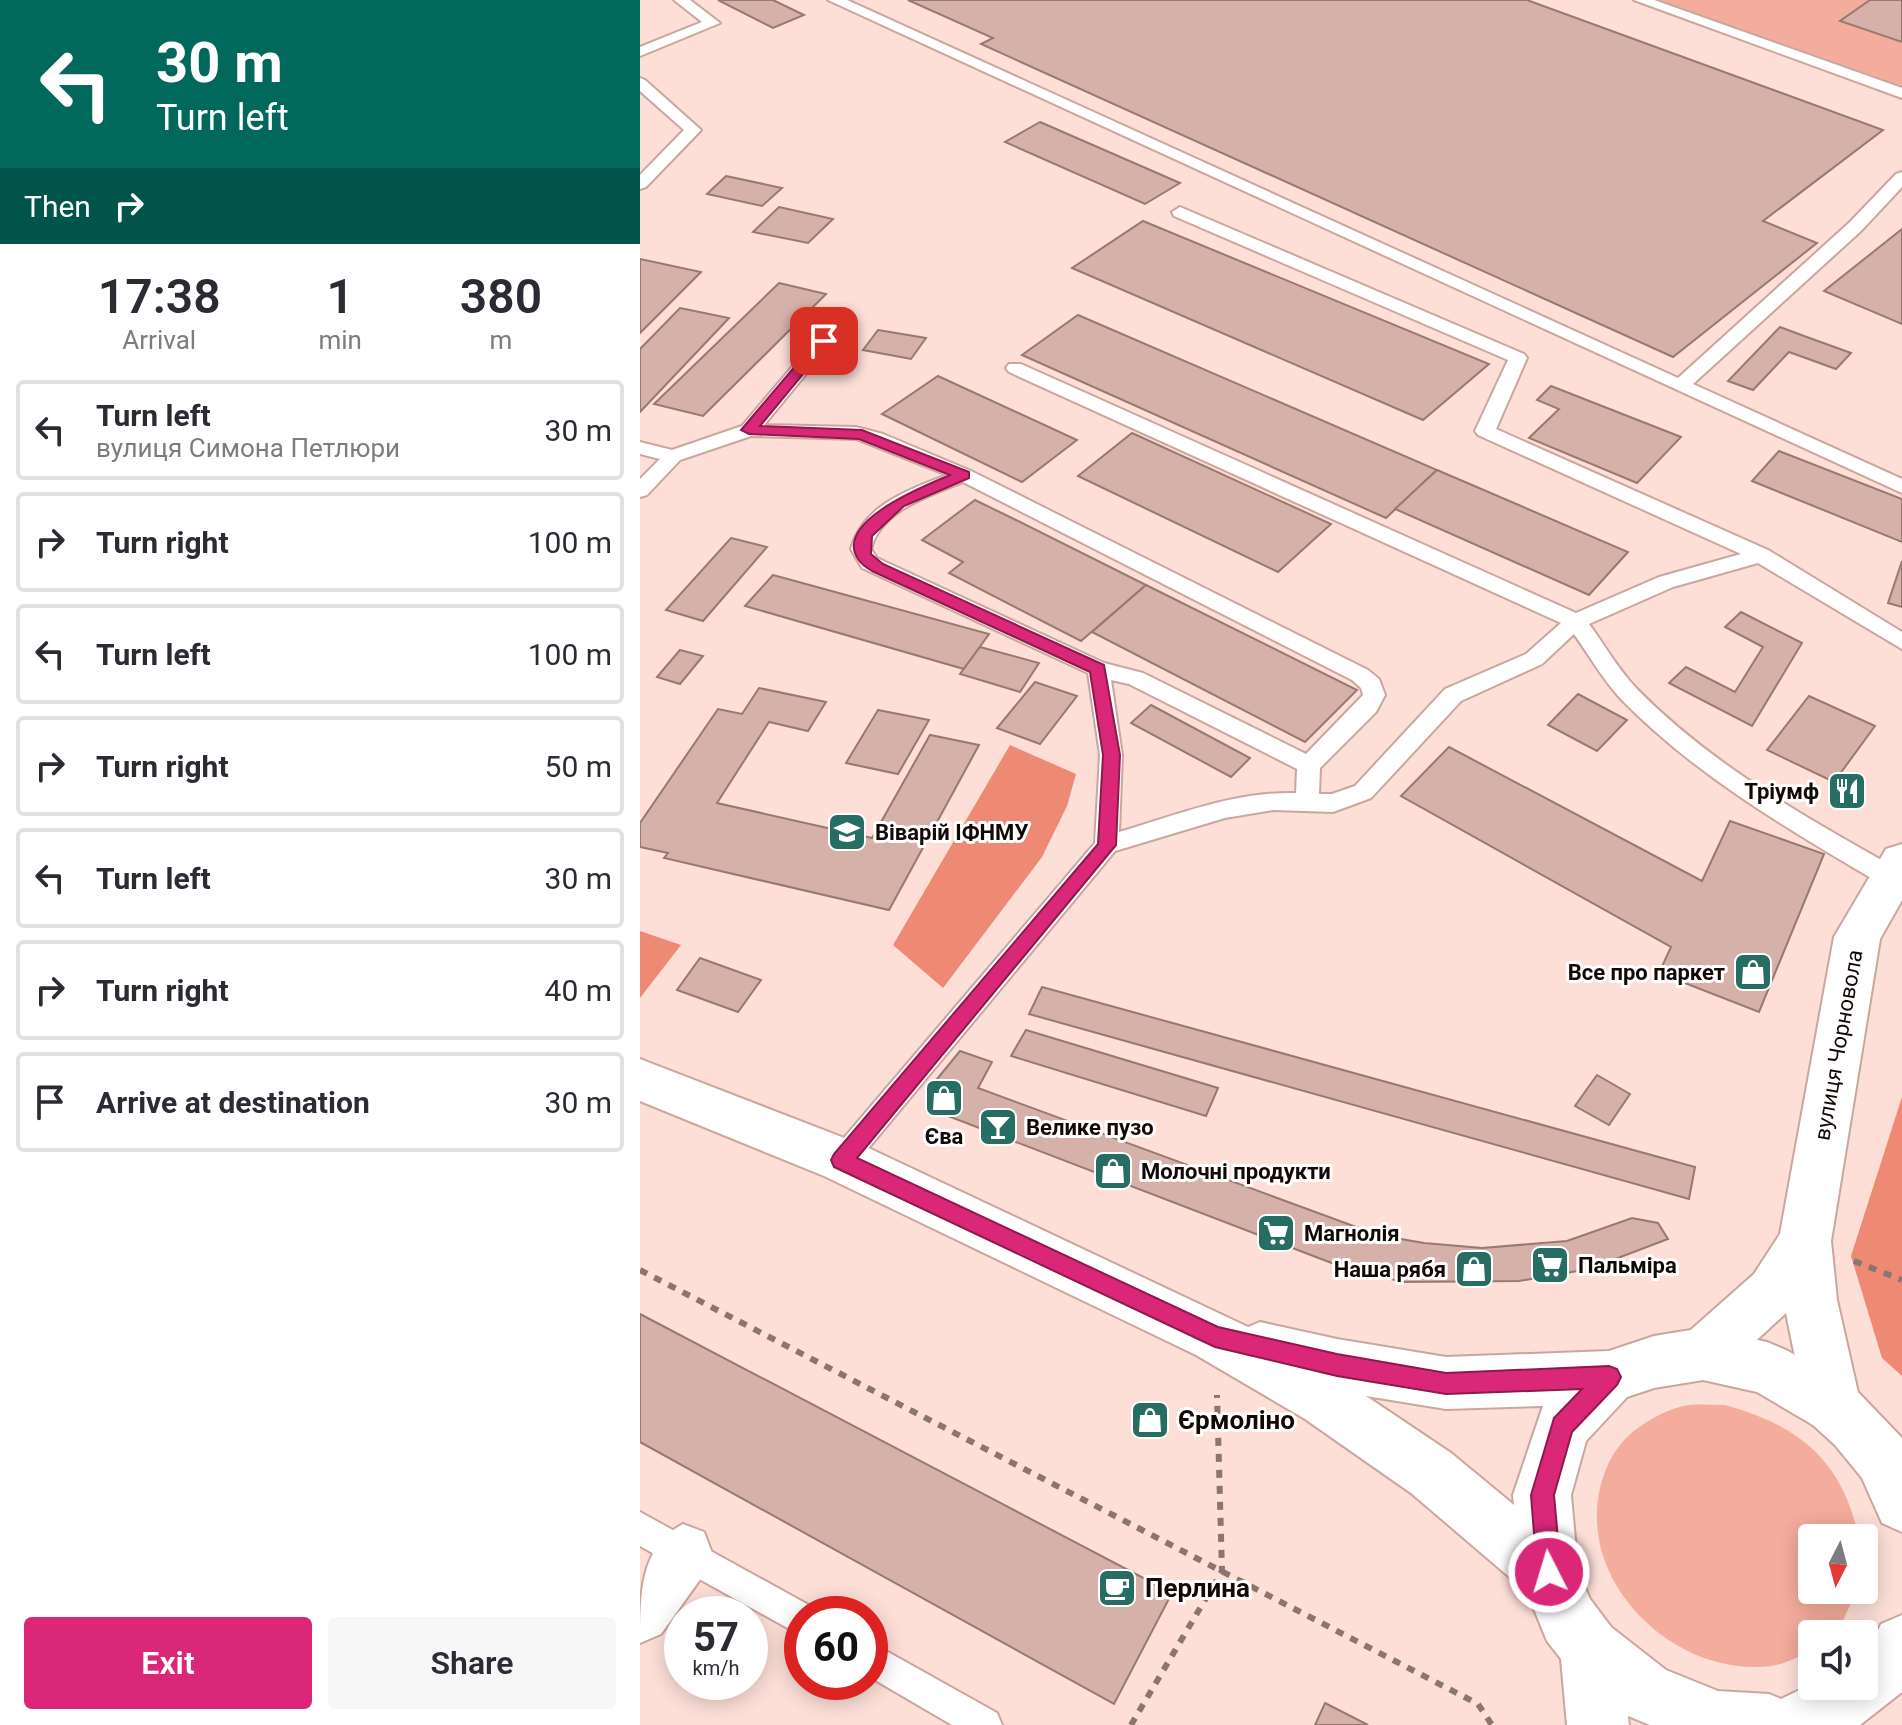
<!DOCTYPE html>
<meta charset="utf-8">
<style>
body{margin:0;font-family:Roboto,sans-serif;background:#f7f7f7;color:#2b2b33;height:100vh;display:flex;flex-direction:column;font-size:30px;white-space:nowrap}
*{box-sizing:border-box;margin:0}
p{font-size:26px;color:#7c7c81}
.icon{flex:none;width:44px;height:44px;fill:none;stroke:currentColor;stroke-width:2;stroke-linecap:round;stroke-linejoin:round}
.map{position:relative;flex:1;overflow:hidden}
.details{display:flex;flex-direction:column;background:#fff;width:640px}
.details>*{flex:none}
.top-card{background:#00695c;color:#fff;overflow:hidden}
.needle{width:52px;rotate:186deg}
.buttons{position:absolute;left:1158px;top:1524px;display:grid;gap:16px}
.buttons a{display:grid;place-items:center;width:80px;height:80px;border-radius:8px;background:#fff;box-shadow:0 4px 20px #0003;font-size:40px}
.speed{position:absolute;left:24px;top:1596px;display:flex;gap:16px;font-size:40px;font-weight:700;text-align:center}
.speed>*{display:grid;place-content:center;width:104px;height:104px;border-radius:50%;background:#fff;box-shadow:0 4px 20px #0003;line-height:1}
.speed small{font-size:20px;font-weight:400}
.speed .limit{border:12px solid #d22;background:#fff;color:#111}
.pin{position:absolute;display:grid;place-items:center;width:68px;height:68px;color:#fff;margin:-34px;border-radius:16px;box-shadow:0 4px 12px #0006}
.me{position:absolute;width:88px;margin:-44px;rotate:355deg;stroke-linejoin:round;filter:drop-shadow(0 0 6px #0008)}
.turn{display:flex;align-items:center;gap:28px;height:168px;padding:0 24px;font-size:36px}
.turn .icon{width:104px;height:104px;stroke-width:2.5}
.turn b{display:block;font-size:56px;line-height:68px}
.then{display:flex;align-items:center;height:76px;padding:0 24px;background:#0003;gap:16px;font-size:30px}
.eta{display:flex;justify-content:space-evenly;align-items:center;height:136px;text-align:center}
.eta b{font-size:48px;font-weight:600;line-height:56px}
.action{display:flex;gap:16px;margin-top:auto;padding:16px 24px}
.action a{flex:1;height:92px;border-radius:8px;background:#db2777;color:#fff;font-size:32px;font-weight:600;line-height:92px;text-align:center}
.action a+a{background:#f7f7f7;color:#2b2b33}
ul{padding:0;list-style:none}
li{display:flex;align-items:center;gap:24px;height:100px;margin:0 16px 12px;padding:0 8px;border:4px solid #e1e1e2;border-radius:8px}
li div{flex:1}
li b{display:block;font-size:30px}
li em{font-style:normal}
main{display:flex;flex:1;min-height:0}
.map>svg:first-child{display:block}
.green{fill:#f4ac9c}
.forest{fill:#ee8974}
.building{fill:#d5b1a9;stroke:#997870;stroke-width:2}
.lines{fill:none;stroke-linecap:round;stroke-linejoin:round}
.lane-casing{stroke:#caa69e;stroke-width:4}
.street-casing{stroke:#caa69e;stroke-width:4}
.secondary-casing{stroke:#caa69e;stroke-width:4}
.primary-casing{stroke:#caa69e;stroke-width:4}
.path{stroke:#8a7571;stroke-width:6;stroke-dasharray:8 8;stroke-linecap:butt}
.lane{fill:#fff;fill-rule:evenodd}
.street{fill:#fff;fill-rule:evenodd}
.secondary{fill:#fff;fill-rule:evenodd}
.primary{fill:#fff;fill-rule:evenodd}
.route{fill:#db2777;stroke:#8e194d;stroke-width:2}
.labels{text-anchor:middle;stroke-width:6;stroke-linejoin:round;paint-order:stroke}
.poi-label{font-size:22px;font-weight:bold;fill:#130806;stroke:#fff;text-anchor:start}
.street-label{font-size:22px;fill:#130806;stroke:#fff}
.near-poi-label{font-size:26px;font-weight:bold;fill:#130806;stroke:#fff;text-anchor:start}
</style>
<main>
<section class="details">
<div class="top-card">
<div class="turn"><svg class="icon" aria-label="left" viewBox="0 0 24 24"><path d="M17 20v-9H6M10 6l-5 5 5 5"/></svg><div><b>30 m</b>Turn left</div></div>
<div class="then">Then<svg class="icon" aria-label="right" viewBox="0 0 24 24"><path d="M7 20v-9h11M14 6l5 5-5 5"/></svg></div>
</div>
<div class="eta">
<div><b>17:38</b><p>Arrival</p></div>
<div><b>1</b><p>min</p></div>
<div><b>380</b><p>m</p></div>
</div>
<ul>
<li><svg class="icon" aria-label="left" viewBox="0 0 24 24"><path d="M17 20v-9H6M10 6l-5 5 5 5"/></svg><div><b>Turn left</b><p>вулиця Симона Петлюри</p></div><em>30 m</em></li>
<li><svg class="icon" aria-label="right" viewBox="0 0 24 24"><path d="M7 20v-9h11M14 6l5 5-5 5"/></svg><div><b>Turn right</b></div><em>100 m</em></li>
<li><svg class="icon" aria-label="left" viewBox="0 0 24 24"><path d="M17 20v-9H6M10 6l-5 5 5 5"/></svg><div><b>Turn left</b></div><em>100 m</em></li>
<li><svg class="icon" aria-label="right" viewBox="0 0 24 24"><path d="M7 20v-9h11M14 6l5 5-5 5"/></svg><div><b>Turn right</b></div><em>50 m</em></li>
<li><svg class="icon" aria-label="left" viewBox="0 0 24 24"><path d="M17 20v-9H6M10 6l-5 5 5 5"/></svg><div><b>Turn left</b></div><em>30 m</em></li>
<li><svg class="icon" aria-label="right" viewBox="0 0 24 24"><path d="M7 20v-9h11M14 6l5 5-5 5"/></svg><div><b>Turn right</b></div><em>40 m</em></li>
<li><svg class="icon" aria-label="arrive" viewBox="0 0 24 24"><path d="M6 21V4h12l-3 4 3 4H6"/></svg><div><b>Arrive at destination</b></div><em>30 m</em></li>
</ul>
<div class="action"><a>Exit</a><a>Share</a></div>
</section>
<div class="map">
<svg width="1262" height="1725" viewBox="0 0 1262 1725">
<rect width="100%" height="100%" fill="#fddfd8"/>
<g class="green">
<polygon points="1001,0 1262,0 1262,93"/>
<path d="M 1085,1405 C 1160,1426 1202,1460 1219,1538 L 1172,1538 L 1172,1590 L 1217,1590 L 1201,1625 L 1191,1634 L 1172,1634 L 1172,1651 C 1159,1656 1145,1664 1132,1666 C 1039,1678 941,1589 959,1493 C 964,1469 974,1447 994,1431 C 1010,1419 1028,1408 1049,1405 C 1061,1404 1073,1405 1085,1405 Z"/>
</g>
<g class="forest">
<polygon points="370,745 436,774 427,806 402,857 303,988 253,945"/>
<polygon points="0,931 41,945 0,998"/>
<polygon points="1262,1097 1262,1376 1242,1358 1211,1256"/>
</g>
<g class="building">
<polygon points="78,0 133,0 164,15 133,28"/>
<polygon points="268,0 887,0 1243,130 1123,221 1177,243 1033,357 341,44 353,38"/>
<polygon points="1230,0 1262,0 1262,42 1200,21"/>
<polygon points="400,122 540,183 505,204 365,142"/>
<polygon points="86,176 142,188 122,206 67,194"/>
<polygon points="139,207 193,219 168,243 113,232"/>
<polygon points="503,221 849,364 783,420 432,268"/>
<polygon points="1262,229 1262,324 1184,291"/>
<polygon points="0,259 61,272 0,333"/>
<polygon points="139,283 186,294 63,416 14,404"/>
<polygon points="40,308 89,318 0,412 0,349"/>
<polygon points="438,315 797,470 746,518 382,355"/>
<polygon points="1140,327 1164,336 1211,353 1196,369 1149,352 1113,390 1088,381"/>
<polygon points="238,330 286,338 271,359 223,350"/>
<polygon points="298,376 437,440 382,482 242,414"/>
<polygon points="911,386 1041,437 997,483 889,438 919,409 897,400"/>
<polygon points="492,433 691,524 638,572 438,476"/>
<polygon points="1139,451 1262,499 1262,542 1112,481"/>
<polygon points="797,470 988,552 949,595 755,509"/>
<polygon points="335,500 376,520 506,585 441,641 309,573 323,562 282,540"/>
<polygon points="91,538 127,547 63,621 26,610"/>
<polygon points="1262,561 1262,607 1248,603"/>
<polygon points="133,575 349,634 324,669 105,606"/>
<polygon points="506,585 717,690 665,742 452,632"/>
<polygon points="1101,612 1162,643 1112,726 1029,683 1046,667 1095,692 1123,647 1085,627"/>
<polygon points="340,647 399,663 380,692 320,674"/>
<polygon points="40,650 63,656 40,684 17,677"/>
<polygon points="395,682 437,696 400,744 357,728"/>
<polygon points="119,688 186,702 168,731 129,722 77,803 232,838 290,735 339,745 249,910 24,858 28,853 0,847 0,823 78,709 102,714"/>
<polygon points="938,694 987,720 957,751 908,725"/>
<polygon points="1169,696 1235,726 1194,782 1127,750"/>
<polygon points="511,705 610,758 591,777 491,723"/>
<polygon points="238,710 289,720 258,774 206,763"/>
<polygon points="809,747 1062,881 1090,821 1184,854 1119,1012 1019,973 1031,947 761,796"/>
<polygon points="60,958 121,980 98,1012 37,990"/>
<polygon points="402,987 1055,1167 1049,1199 389,1014"/>
<polygon points="386,1030 578,1088 566,1116 371,1056"/>
<polygon points="320,1051 352,1062 338,1088 738,1235 784,1243 842,1248 927,1241 992,1218 1018,1223 1028,1239 949,1269 879,1281 763,1282 702,1267 295,1111 288,1090"/>
<polygon points="957,1075 990,1094 969,1125 935,1106"/>
<polygon points="0,1314 532,1593 474,1704 0,1442"/>
<polygon points="685,1703 728,1725 675,1725"/>
</g>
<g class="lines">
<g class="lane-casing">
<g id="lane">
<polygon points="34,0 50,0 80,23 0,56 0,47 62,22"/>
<polygon points="188,0 207,0 1038,378 1210,222 1256,174 1262,172 1262,187 1222,230 1053,384 1262,479 1262,493"/>
<polygon points="994,0 1014,0 1262,88 1262,98"/>
<polygon points="0,78 5,80 61,130 6,187 0,189 0,175 44,130 0,91"/>
<path d="M 540,207 L 884,354 L 887,358 L 856,429 L 1128,550 L 1262,632 L 1262,649 L 1118,563 L 1033,587 L 949,624 C 964,644 978,669 996,688 C 1071,765 1168,819 1261,871 L 1262,882 L 1252,887 L 1243,885 C 1151,831 1056,776 981,699 C 963,680 949,655 934,634 L 902,664 L 821,701 L 731,798 L 693,812 L 633,810 L 585,818 L 475,851 L 212,1168 L 202,1172 L 192,1168 L 188,1160 L 192,1152 L 455,843 L 460,755 L 448,673 L 222,568 L 211,549 C 223,505 268,490 307,475 L 216,439 L 111,436 L 40,460 L 7,495 L 0,497 L 0,479 L 20,459 L 0,454 L 0,442 L 32,450 L 102,426 L 196,315 L 208,315 L 211,319 L 208,323 L 124,425 L 216,427 L 243,434 L 331,471 L 728,670 L 739,679 L 745,695 L 736,712 L 680,768 L 679,794 L 692,794 L 715,786 L 805,689 L 886,654 L 921,623 L 369,372 L 366,368 L 369,364 L 381,364 L 936,613 L 1019,577 L 1101,554 L 838,435 L 835,431 L 868,360 L 534,216 L 532,212 ZM 323,482 L 712,680 L 721,688 L 723,695 L 666,754 L 503,673 L 464,663 L 237,558 L 231,549 C 241,510 289,496 323,482 ZM 471,680 L 489,684 L 657,769 L 656,793 C 595,791 537,815 479,832 L 482,755 Z"/>
<polygon points="0,1512 174,1608 176,1614 162,1614 162,1636 0,1546"/>
<polygon points="230,1642 357,1713 362,1725 312,1725 230,1677"/>
</g>
</g>
<g class="street-casing">
<g id="street">
<polygon points="1262,844 1262,900 1240,939 1191,1241 1197,1300 1221,1406 1213,1425 1193,1433 1173,1425 1165,1406 1146,1313 1082,1372 1063,1380 1044,1372 1036,1354 1044,1336 1114,1274 1140,1234 1194,937 1246,849"/>
<path d="M 43,1524 L 64,1532 L 72,1553 L 64,1574 L 21,1634 L 0,1643 C 0,1593 0,1547 43,1524 Z"/>
</g>
</g>
<g class="secondary-casing">
<polygon id="secondary" points="950,1618 971,1627 980,1648 989,1725 927,1725 920,1648 929,1627"/>
</g>
<g class="primary-casing">
<path id="primary" d="M 0,1059 L 220,1144 L 608,1327 L 620,1322 L 697,1339 L 806,1357 L 969,1351 L 1014,1336 L 1063,1328 L 1127,1342 L 1146,1350 L 1213,1387 L 1262,1438 L 1262,1532 L 1242,1523 L 1222,1478 L 1195,1445 L 1173,1425 L 1117,1392 L 1063,1380 L 1014,1388 L 987,1397 L 946,1441 L 931,1495 L 938,1572 L 950,1599 L 971,1627 L 1026,1670 L 1078,1691 L 1129,1694 L 1141,1699 L 1172,1684 L 1224,1686 L 1224,1644 L 1237,1633 L 1241,1624 L 1262,1615 L 1262,1692 L 1220,1725 L 1010,1725 L 983,1714 L 929,1669 L 907,1641 L 887,1592 L 771,1493 L 665,1419 L 556,1355 L 184,1176 L 0,1101 ZM 726,1396 L 806,1409 L 903,1406 L 873,1495 L 874,1505 L 811,1453 Z"/>
</g>
<g class="path">
<polyline points="1214,1261 1262,1280"/>
<polyline points="0,1270 838,1704 852,1725"/>
<polyline points="491,1725 582,1571 577,1395"/>
</g>
<use href="#lane" class="lane"/>
<use href="#street" class="street"/>
<use href="#secondary" class="secondary"/>
<use href="#primary" class="primary"/>
</g>
<path class="route" d="M 184,337 L 188,338 L 188,344 L 120,426 L 222,430 L 329,472 L 329,478 L 264,506 L 232,536 L 231,554 L 243,564 L 464,665 L 480,755 L 476,845 L 217,1158 L 578,1327 L 697,1354 L 806,1373 L 969,1366 L 977,1369 L 981,1377 L 977,1385 L 932,1432 L 914,1495 L 921,1572 L 917,1581 L 909,1585 L 900,1581 L 897,1572 L 891,1495 L 914,1418 L 942,1389 L 806,1394 L 697,1376 L 575,1347 L 194,1167 L 191,1160 L 194,1154 L 458,844 L 463,755 L 450,672 L 232,571 C 227,568 221,564 218,559 C 193,521 287,485 310,475 L 219,439 L 109,434 L 101,430 L 179,338 Z"/>
<defs>
<g id="restaurant-square" transform="scale(2)"><rect x="-9" y="-9" width="18" height="18" rx="4" fill="#266d63" stroke="#fff"/><path d="M-5-6h1v4h1v-4h1v4h1v-4h1v5L-1.5 .5V6h-2V.5L-5-1ZM5-6V6H3V1.5H1.5Q1.5-4 5-6Z" fill="#fff"/></g>
<g id="university-square" transform="scale(2)"><rect x="-9" y="-9" width="18" height="18" rx="4" fill="#266d63" stroke="#fff"/><path d="M0-5L7-2L0 1L-7-2ZM-4 1L0 2.5L4 1V4Q0 6-4 4Z" fill="#fff"/></g>
<g id="shop-square" transform="scale(2)"><rect x="-9" y="-9" width="18" height="18" rx="4" fill="#266d63" stroke="#fff"/><path d="M-5-2.5h2.3a2.7 3.5 0 0 1 5.4 0H5L5.5 6h-11ZM-1.5-2.5h3a1.5 2.3 0 0 0-3 0Z" fill="#fff"/></g>
<g id="bar-square" transform="scale(2)"><rect x="-9" y="-9" width="18" height="18" rx="4" fill="#266d63" stroke="#fff"/><path d="M-6-5H6L.8 .8V4.5H3.5V6h-7V4.5H-.8V.8Z" fill="#fff"/></g>
<g id="supermarket-square" transform="scale(2)"><rect x="-9" y="-9" width="18" height="18" rx="4" fill="#266d63" stroke="#fff"/><path d="M-6-5.5h2.5l.6 2H6L4.5 2H-2.5L-4.4-4H-6ZM-1.5 3.2a1.3 1.3 0 1 0 .1 0ZM3 3.2a1.3 1.3 0 1 0 .1 0Z" fill="#fff"/></g>
<g id="cafe-square" transform="scale(2)"><rect x="-9" y="-9" width="18" height="18" rx="4" fill="#266d63" stroke="#fff"/><path d="M-5.5-4.5H6V0H3Q3 3.5 0 3.5H-2.5Q-5.5 3.5-5.5 0ZM3-3.2v2h1.7v-2ZM-6 4.5H4V6H-6Z" fill="#fff"/></g>
</defs>
<g fill-rule="evenodd">
<use href="#restaurant-square" x="1207" y="791"/>
<use href="#university-square" x="207" y="832"/>
<use href="#shop-square" x="1113" y="972"/>
<use href="#shop-square" x="304" y="1098"/>
<use href="#bar-square" x="358" y="1127"/>
<use href="#shop-square" x="473" y="1171"/>
<use href="#supermarket-square" x="636" y="1233"/>
<use href="#supermarket-square" x="910" y="1265"/>
<use href="#shop-square" x="834" y="1269"/>
<use href="#shop-square" x="510" y="1420"/>
<use href="#cafe-square" x="477" y="1588"/>
</g>
<g class="labels">
<g class="poi-label">
<text x="1179" y="799" text-anchor="end">Тріумф</text>
<text x="235" y="840">Віварій ІФНМУ</text>
<text x="1085" y="980" text-anchor="end">Все про паркет</text>
<text x="386" y="1135">Велике пузо</text>
<text x="304" y="1144" text-anchor="middle">Єва</text>
<text x="501" y="1179">Молочні продукти</text>
<text x="664" y="1241">Магнолія</text>
<text x="938" y="1273">Пальміра</text>
<text x="806" y="1277" text-anchor="end">Наша рябя</text>
</g>
<g class="street-label">
<text transform="translate(1198 1045) rotate(-80)" y="8">вулиця Чорновола</text>
</g>
<g class="near-poi-label">
<text x="538" y="1429">Єрмоліно</text>
<text x="505" y="1597">Перлина</text>
</g>
</g>
</svg>
<div class="buttons">
<a><svg class="needle" viewBox="-14 -14 28 28"><path d="M0-13l5 13h-10z" fill="#e53935"/><path d="M0 13l5-13h-10z" fill="#7c7c81"/></svg></a>
<a><svg class="icon" aria-label="sound" viewBox="0 0 24 24"><path d="M4 9h4l5-4v14l-5-4H4zM17 9q2 3 0 6"/></svg></a>
</div>
<div class="speed"><div>57<small>km/h</small></div><div class="limit">60</div></div>
<div class="pin" style="left:184px;top:341px;background:#d93025"><svg class="icon" aria-label="arrive" viewBox="0 0 24 24"><path d="M6 21V4h12l-3 4 3 4H6"/></svg></div>
<svg class="me" style="left:909px;top:1572px" viewBox="-20 -20 40 40"><circle r="17" fill="#db2777" stroke="#fff" stroke-width="3"/><path d="M0-11L8 9 0 5-8 9z" fill="#fff"/></svg>
</div>
</main>
